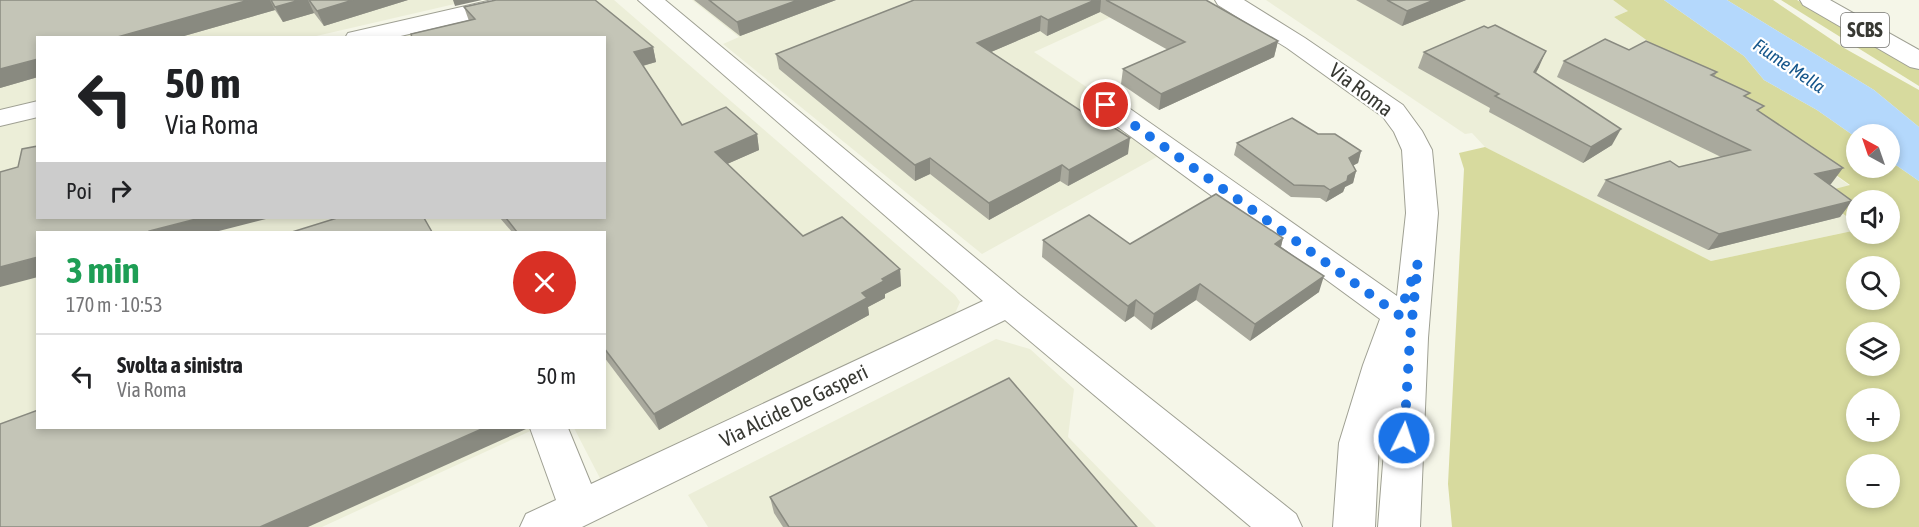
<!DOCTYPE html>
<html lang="it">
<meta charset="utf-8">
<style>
body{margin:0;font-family:"Asap Condensed",sans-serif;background:#f2f2f2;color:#202124;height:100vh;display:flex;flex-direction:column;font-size:22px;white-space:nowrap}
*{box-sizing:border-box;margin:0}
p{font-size:20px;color:#757577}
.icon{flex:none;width:33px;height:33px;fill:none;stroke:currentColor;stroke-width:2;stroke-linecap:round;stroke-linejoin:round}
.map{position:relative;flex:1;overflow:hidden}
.sheet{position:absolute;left:36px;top:231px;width:570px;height:198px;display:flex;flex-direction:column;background:#fff;border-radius:0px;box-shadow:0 3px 9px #0003}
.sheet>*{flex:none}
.hud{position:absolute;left:36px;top:36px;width:570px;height:183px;border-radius:0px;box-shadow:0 3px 9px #0003;background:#fff;color:#202124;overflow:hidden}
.needle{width:39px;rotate:320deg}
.tools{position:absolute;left:1846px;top:124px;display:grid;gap:12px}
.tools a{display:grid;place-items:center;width:54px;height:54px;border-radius:50%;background:#fff;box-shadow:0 3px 9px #0003;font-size:30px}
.pin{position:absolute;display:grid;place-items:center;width:51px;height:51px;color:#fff;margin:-26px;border:3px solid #fff;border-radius:50%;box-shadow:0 2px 6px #0007}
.me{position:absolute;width:66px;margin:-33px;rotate:4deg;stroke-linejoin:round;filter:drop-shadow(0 0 4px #0008)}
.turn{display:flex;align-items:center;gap:21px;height:126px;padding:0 30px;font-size:27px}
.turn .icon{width:78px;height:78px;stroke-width:2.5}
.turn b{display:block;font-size:42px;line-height:51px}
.then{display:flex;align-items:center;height:57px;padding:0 30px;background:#0003;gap:12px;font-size:22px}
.round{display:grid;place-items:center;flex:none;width:63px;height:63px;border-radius:32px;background:#f2f2f2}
.overview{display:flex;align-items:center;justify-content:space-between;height:102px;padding:0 30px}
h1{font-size:36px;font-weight:700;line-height:45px;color:#1e9e55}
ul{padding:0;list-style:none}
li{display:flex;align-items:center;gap:18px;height:84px;padding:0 30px;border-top:2px solid #e0e0e0}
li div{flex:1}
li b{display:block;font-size:22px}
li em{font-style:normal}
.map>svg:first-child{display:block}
.built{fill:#eceed8}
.green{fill:#d7da9e;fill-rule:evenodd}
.water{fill:#b4d8fc}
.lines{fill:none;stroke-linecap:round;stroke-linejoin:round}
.minor-casing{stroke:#9fa093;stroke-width:2}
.highway-casing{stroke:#9fa093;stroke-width:2}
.minor{fill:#fff;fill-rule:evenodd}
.highway{fill:#fff;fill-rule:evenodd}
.wall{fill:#a9a99d}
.shaded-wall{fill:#898a80}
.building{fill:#c4c5b7;stroke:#898a80;stroke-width:1.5}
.route{stroke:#1a73e8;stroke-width:10;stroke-dasharray:0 18}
.labels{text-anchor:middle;stroke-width:4.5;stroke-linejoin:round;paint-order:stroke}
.far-water-label{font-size:18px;font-style:italic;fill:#15568b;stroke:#fff}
.shield{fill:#fff;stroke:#747470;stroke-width:1.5}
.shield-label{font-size:20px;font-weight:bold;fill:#383933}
.street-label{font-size:21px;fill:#383933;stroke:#fff}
</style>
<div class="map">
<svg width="1919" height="527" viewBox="0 0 1919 527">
<rect width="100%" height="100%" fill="#f5f6e8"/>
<g class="built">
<polygon points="0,0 472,0 312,37 38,38 37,102 0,111"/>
<polygon points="561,0 614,0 955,295 960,302 953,318 604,486 574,428 604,428 604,232 38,232 38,428 537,428 322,527 0,527 0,126 37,118 38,218 604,218 604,38 395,37"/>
<polygon points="692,0 1148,0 1034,52 1091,90 1097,106 1162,154 982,254 723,44 739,37"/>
<polygon points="1266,0 1613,0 1628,11 1614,17 1850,186 1816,194 1857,224 1857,230 1711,261 1485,147 1472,133 1465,134"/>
<polygon points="996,339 1030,349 1074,389 1068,437 1156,527 708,527 688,495"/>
</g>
<g class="green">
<path d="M 1613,0 L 1664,0 L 1744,56 L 1764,80 L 1817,110 L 1857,138 L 1857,168 L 1890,168 L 1890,161 L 1919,181 L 1919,527 L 1452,527 L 1448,484 L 1464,169 L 1459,153 L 1485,147 L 1711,261 L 1857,230 L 1857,234 L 1890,234 L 1890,201 L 1857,201 L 1857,224 L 1816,194 L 1850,185 L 1614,17 L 1628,11 ZM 1857,267 L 1890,267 L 1890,300 L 1857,300 ZM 1857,333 L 1890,333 L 1890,366 L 1857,366 ZM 1857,399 L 1890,399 L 1890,432 L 1857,432 ZM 1857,465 L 1890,465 L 1890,498 L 1857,498 Z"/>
<polygon points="1727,0 1773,0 1844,48 1919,90 1919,127 1874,90"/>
<polygon points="1781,0 1797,0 1919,70 1919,86"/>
</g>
<polygon class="water" points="1664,0 1727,0 1874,90 1919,127 1919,181 1890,161 1890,135 1857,135 1857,138 1817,110 1764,80 1744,56"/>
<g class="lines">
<g class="minor-casing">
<g id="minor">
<polygon points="492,0 536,0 533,5 392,38 345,38 348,33"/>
<polygon points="638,0 665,0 1020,295 1296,514 1302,527 1251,527 1005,320 582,527 520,527 526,514 556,500 530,428 568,428 591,484 983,301"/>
<polygon points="1215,0 1244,0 1305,38 1403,105 1422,131 1432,150 1438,213 1428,338 1420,527 1378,527 1387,413 1379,443 1375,527 1333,527 1339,443 1363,365 1380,319 1096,111 1092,105 1096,99 1106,97 1116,99 1397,296 1406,213 1402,150 1394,132 1383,117 1287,48 1218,5"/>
<polygon points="38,101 38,117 0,126 0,110"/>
</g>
</g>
<g class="highway-casing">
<polygon id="highway" points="1800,0 1830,0 1919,50 1919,69 1910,67 1803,5"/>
</g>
<use href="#minor" class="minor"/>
<use href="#highway" class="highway"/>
</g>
<g class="wall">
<polygon points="0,0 408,0 324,26 314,13 283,22 275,10 177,38 38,38 38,77 0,88"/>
<polygon points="694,0 836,0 740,36"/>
<polygon points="914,0 1206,0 1278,41 1274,57 1159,110 1121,84 1123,69 1168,50 1100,12 1047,36 1040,31 991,52 1128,154 1068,186 1060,181 989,220 930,174 915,181 779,69 776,54"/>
<polygon points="1356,0 1466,0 1402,26"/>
<polygon points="464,7 653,47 656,62 643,66 682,125 757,134 759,150 727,164 803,236 900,269 901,286 885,294 885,298 868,307 869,315 659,430 604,357 604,232 512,232 500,218 604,218 469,21"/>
<polygon points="1424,52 1539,67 1536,73 1612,145 1583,163 1489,112 1490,108 1418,68"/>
<polygon points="1564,61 1717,72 1714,77 1747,98 1760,112 1831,184 1829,185 1852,201 1840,217 1708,250 1597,196 1606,180 1679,167 1721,157 1557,77"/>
<polygon points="1237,143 1361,151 1358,163 1353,165 1356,171 1353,183 1345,187 1343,192 1326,202 1320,198 1291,197 1234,155"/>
<polygon points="1283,238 1281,247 1319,292 1250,341 1196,300 1151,330 1134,316 1125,322 1042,257 1043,240 1130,244"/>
<polygon points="770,497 1137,527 783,527 774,513"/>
</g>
<g class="shaded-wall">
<polygon points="249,0 270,0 275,10 177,38 114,38"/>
<polygon points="300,0 308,0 314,13 283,22 275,7"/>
<polygon points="353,0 408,0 324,26 317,11"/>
<polygon points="453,0 482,0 455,6"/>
<polygon points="798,0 836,0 740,36 737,22"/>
<polygon points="1095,0 1101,0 1100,12 1047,36 1048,20"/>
<polygon points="1434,0 1466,0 1402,26 1407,11"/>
<polygon points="1041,16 1040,31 977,58 977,43"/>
<polygon points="1278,41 1274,57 1159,110 1161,94"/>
<polygon points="653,47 656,62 638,67 634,52"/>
<polygon points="1546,51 1539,67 1527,87 1534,72"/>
<polygon points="38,59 38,77 0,88 0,69"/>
<polygon points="1621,129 1612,145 1583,163 1591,147"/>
<polygon points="757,134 759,150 718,168 715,152"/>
<polygon points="1130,138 1128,154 1068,186 1069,170"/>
<polygon points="1361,151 1358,163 1345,170 1349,158"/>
<polygon points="930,158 930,174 915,181 915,165"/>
<polygon points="1062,165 1060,181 989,220 989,203"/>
<polygon points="1843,168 1831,184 1803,191 1815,174"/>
<polygon points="1356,171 1353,183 1345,187 1343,192 1326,202 1330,190 1348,176"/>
<polygon points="1852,201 1840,217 1708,250 1719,234"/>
<polygon points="200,218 270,218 215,232 149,232 149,231"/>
<polygon points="1283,238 1279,254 1275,244"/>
<polygon points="38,257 38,277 0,287 0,267"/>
<polygon points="900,269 901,286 885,294 885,298 868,307 869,315 659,430 654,414 862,293 882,279"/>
<polygon points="1324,276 1319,292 1250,341 1255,324"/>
<polygon points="1200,284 1196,300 1151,330 1154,314"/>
<polygon points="1136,300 1134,316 1125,322 1128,306"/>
<polygon points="484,428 525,428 526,429 308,527 260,527"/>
</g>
<g class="building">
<polygon points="0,0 249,0 114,38 38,38 38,59 0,69"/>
<polygon points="271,0 300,0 275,7"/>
<polygon points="309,0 353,0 317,11"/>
<polygon points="496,0 595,0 653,47 634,52 682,125 726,107 757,134 715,152 803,236 842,217 900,269 882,279 884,281 862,293 867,298 654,414 604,348 604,232 517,232 506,218 604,218 604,38 412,38 411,34 475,19 464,7"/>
<polygon points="709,0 798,0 737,22"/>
<polygon points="914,0 1095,0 1048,20 1041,16 977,43 1084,113 1088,111 1130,138 1069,170 1062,165 989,203 930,158 915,165 776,54"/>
<polygon points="1106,0 1206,0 1278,41 1161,94 1123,69 1185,42"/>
<polygon points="1387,0 1434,0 1407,11"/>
<polygon points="1495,25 1546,51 1534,72 1621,129 1591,147 1495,96 1499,94 1424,52 1484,26 1488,28"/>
<polygon points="1605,39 1629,50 1646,41 1717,72 1711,75 1750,93 1744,96 1764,106 1757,110 1843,168 1815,174 1852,201 1719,234 1606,180 1670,161 1679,167 1750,150 1564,61"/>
<polygon points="1292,118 1318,134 1335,134 1361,151 1349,158 1356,171 1348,176 1347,181 1330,190 1324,186 1294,185 1237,143"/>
<polygon points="38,146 38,218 200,218 149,231 149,232 38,232 38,257 0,267 0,172 18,167 22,149"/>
<polygon points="1216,194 1283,238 1275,244 1324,276 1255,324 1200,284 1154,314 1136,300 1128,306 1043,240 1089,215 1130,244"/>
<polygon points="337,218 424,218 432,232 292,232"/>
<polygon points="1009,378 1137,527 789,527 770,497"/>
<polygon points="38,410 38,428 484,428 260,527 0,527 0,424"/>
</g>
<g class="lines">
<polyline class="route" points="1106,105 1399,315 1418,263 1410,338 1404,438"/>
</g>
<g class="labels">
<g class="far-water-label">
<text transform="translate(1789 66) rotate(34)" y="6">Fiume Mella</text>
</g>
<rect class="shield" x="1841" y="13" width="48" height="34" rx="4.5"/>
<g class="shield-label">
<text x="1865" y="37">SCBS</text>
</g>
<g class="street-label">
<text transform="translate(1361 90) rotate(37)" y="7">Via Roma</text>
<text transform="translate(794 406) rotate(-26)" y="7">Via Alcide De Gasperi</text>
</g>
</g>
</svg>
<div class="tools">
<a><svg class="needle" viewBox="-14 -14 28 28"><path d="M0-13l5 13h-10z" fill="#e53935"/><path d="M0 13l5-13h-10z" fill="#757577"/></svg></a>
<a><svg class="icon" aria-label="sound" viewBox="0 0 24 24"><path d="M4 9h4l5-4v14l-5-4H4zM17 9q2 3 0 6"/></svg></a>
<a><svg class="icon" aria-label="search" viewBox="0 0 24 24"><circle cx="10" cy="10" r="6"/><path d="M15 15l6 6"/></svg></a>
<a><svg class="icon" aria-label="layers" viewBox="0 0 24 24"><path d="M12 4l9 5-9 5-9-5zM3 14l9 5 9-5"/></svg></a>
<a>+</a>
<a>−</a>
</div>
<div class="pin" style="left:1106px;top:105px;background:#d93025"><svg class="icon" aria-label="arrive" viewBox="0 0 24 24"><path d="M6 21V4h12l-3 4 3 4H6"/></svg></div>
<svg class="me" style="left:1404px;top:438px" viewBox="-20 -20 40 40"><circle r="17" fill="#1a73e8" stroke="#fff" stroke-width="3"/><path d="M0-11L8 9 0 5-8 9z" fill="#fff"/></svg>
<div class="hud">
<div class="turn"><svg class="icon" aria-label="left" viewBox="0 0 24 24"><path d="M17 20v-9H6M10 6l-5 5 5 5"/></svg><div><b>50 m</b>Via Roma</div></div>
<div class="then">Poi<svg class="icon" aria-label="right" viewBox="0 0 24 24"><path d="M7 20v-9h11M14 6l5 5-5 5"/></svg></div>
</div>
<section class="sheet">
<div class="overview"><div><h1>3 min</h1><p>170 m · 10:53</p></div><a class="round" style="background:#d93025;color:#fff"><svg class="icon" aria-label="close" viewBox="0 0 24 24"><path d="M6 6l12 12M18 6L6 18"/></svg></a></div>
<ul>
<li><svg class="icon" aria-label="left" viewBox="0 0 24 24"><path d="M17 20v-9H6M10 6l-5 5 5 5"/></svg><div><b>Svolta a sinistra</b><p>Via Roma</p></div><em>50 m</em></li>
</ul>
</section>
</div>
